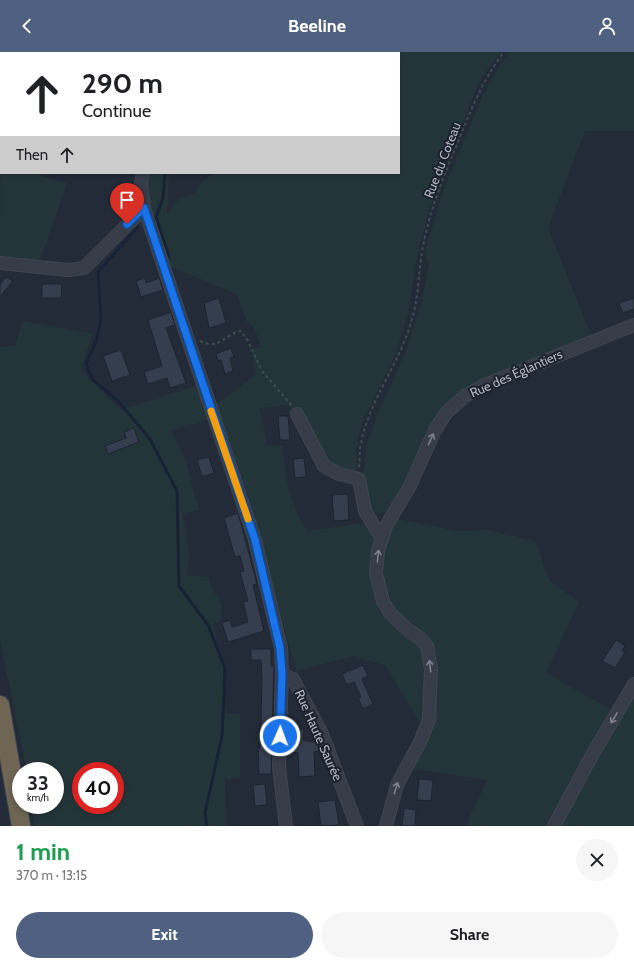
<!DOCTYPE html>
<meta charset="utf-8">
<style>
body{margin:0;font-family:Cabin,sans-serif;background:#f6f6f6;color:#202124;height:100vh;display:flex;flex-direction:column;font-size:15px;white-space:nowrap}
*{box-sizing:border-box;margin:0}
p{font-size:13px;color:#757577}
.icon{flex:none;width:22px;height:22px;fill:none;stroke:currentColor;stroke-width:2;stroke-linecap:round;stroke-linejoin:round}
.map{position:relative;height:774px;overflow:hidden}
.details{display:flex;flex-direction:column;background:#fff;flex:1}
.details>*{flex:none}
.guide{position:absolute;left:0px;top:0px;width:400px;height:122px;box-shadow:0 2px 6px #0003;background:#fff;color:#202124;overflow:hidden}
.speed{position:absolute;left:12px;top:710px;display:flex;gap:8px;font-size:20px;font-weight:700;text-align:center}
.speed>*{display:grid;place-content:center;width:52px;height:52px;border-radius:50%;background:#fff;box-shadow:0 2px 6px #0003;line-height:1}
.speed small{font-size:10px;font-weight:400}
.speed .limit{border:6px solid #d22;background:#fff;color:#111}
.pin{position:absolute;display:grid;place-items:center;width:34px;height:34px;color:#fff;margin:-41px -17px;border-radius:50% 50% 50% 0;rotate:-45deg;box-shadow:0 0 4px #0007}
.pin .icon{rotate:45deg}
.me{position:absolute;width:44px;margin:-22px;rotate:2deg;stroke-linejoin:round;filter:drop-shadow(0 0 3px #0008)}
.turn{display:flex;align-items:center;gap:14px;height:84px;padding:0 16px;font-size:18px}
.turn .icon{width:52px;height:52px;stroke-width:2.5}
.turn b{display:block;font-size:28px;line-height:34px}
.then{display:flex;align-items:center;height:38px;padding:0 16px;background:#0003;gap:8px;font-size:15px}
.round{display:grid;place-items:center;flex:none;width:42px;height:42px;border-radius:21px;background:#f6f6f6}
.overview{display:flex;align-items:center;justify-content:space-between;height:68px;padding:0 16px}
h1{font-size:24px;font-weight:800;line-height:30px;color:#1e9e55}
.primary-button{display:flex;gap:8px;margin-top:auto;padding:8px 16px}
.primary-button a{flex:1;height:46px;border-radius:24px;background:#4f6080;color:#fff;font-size:16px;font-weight:800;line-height:46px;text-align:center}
.primary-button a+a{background:#f6f6f6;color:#202124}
header{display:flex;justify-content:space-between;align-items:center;height:52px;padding:0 16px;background:#4f6080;color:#fff;font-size:18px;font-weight:800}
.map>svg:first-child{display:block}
.green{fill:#243539;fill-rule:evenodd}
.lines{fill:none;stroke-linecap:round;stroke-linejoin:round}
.stream{stroke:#172234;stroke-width:3}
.building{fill:#353e4e;stroke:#1d242f}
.minor-casing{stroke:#3f4651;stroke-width:14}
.highway-casing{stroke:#414753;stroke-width:20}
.path{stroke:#3d4f51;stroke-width:2;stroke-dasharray:3 3;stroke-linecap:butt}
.minor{stroke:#363d48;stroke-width:12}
.highway{stroke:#6e6553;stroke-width:18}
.oneway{stroke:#7a808c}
.route-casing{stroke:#114b97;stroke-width:10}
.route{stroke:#1a73e8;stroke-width:7}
.slow{stroke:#f59e0b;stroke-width:7}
.labels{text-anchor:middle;stroke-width:4;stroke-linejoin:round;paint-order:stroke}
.street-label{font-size:13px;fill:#b1b7c4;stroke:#1b222d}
</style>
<header><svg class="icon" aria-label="back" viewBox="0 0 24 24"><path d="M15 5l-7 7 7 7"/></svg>Beeline<svg class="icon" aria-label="person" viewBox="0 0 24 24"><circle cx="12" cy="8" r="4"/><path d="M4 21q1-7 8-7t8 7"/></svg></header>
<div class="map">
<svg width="634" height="774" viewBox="0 0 634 774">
<rect width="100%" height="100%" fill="#232b38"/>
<g class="green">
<path d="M 283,0 L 500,0 L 478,32 L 429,158 L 417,204 L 408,260 L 396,301 L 362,371 L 357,389 L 356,421 L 333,416 L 295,364 L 290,353 L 260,356 L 267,394 L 282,393 C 286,423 288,454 308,479 L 364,471 L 374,489 L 374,513 L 377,537 L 423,592 L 429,613 L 424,677 L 385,613 L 353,604 L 296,619 L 249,446 L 216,352 L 256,323 L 252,298 L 261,295 L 254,275 L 247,270 L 237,242 L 167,213 C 158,184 144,151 150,121 L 169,121 L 167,162 L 180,146 L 196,142 L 198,135 L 213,121 L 399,121 L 399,1 Z"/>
<polygon points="510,0 634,0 634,79 585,79 548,176 592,286 443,357 403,441 391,459 373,462 364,425 366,394 377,364 407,297 420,256 429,213 425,200 443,139 483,43 502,10"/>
<polygon points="1,3 1,121 37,121 46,126 67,131 39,211 0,207"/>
<path d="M 23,269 L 92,282 L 81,318 L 121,358 L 199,333 L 211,367 L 170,378 L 186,410 L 199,458 L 183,462 L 189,501 L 187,523 L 208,525 L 213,538 L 222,552 L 220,570 L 213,572 L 223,617 L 226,662 L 240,662 L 240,726 L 225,728 L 226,774 L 35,774 L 32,753 L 55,753 L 55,719 L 27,719 L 0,588 L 0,295 L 15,294 ZM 81,719 L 115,719 L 115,753 L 81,753 Z"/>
<path d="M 398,467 L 456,479 L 488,478 L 536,490 L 549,528 L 579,550 L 546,621 L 615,660 L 548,774 L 469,774 L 466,773 L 487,728 L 409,716 L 432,677 L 434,599 C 422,587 407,574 398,561 C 381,532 375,493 398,467 Z"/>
<polygon points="634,639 634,774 560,774"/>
</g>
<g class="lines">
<g class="stream">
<polyline points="207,1 208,0"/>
<polyline points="165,121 163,146 156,165 169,205"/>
<polyline points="138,175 98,220 101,268 96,290 86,311 92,327 118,349 150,387 177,439 179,534 208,573 225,616 222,684 205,761 207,774"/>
</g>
</g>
<g class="building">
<polygon points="6,225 13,229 0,245 0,232"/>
<polygon points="145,226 146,231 159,226 163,238 141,245 136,229"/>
<polygon points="42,232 62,232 61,246 42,246"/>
<polygon points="219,246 226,271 209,276 204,251"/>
<polygon points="634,246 634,257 623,261 619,251"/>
<polygon points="171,260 175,273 166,276 186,331 170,336 167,326 148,332 144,320 162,314 148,268"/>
<polygon points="231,296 234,305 230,306 233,319 225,322 221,308 218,309 216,302"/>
<polygon points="121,298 130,323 112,329 103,304"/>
<polygon points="278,364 288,364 290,388 280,388"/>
<polygon points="134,376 139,390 108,402 105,394 126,386 124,380"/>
<polygon points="209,405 214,421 202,425 197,408"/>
<polygon points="304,406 306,425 295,426 293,407"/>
<polygon points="348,442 349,468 334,469 332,443"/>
<polygon points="238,461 257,532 253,533 264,579 228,590 222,571 230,568 232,575 248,570 243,550 248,549 240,520 244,519 240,504 235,505 224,466"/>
<polygon points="616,588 625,594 622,599 625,600 615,616 602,609"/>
<polygon points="251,597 271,597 271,614 274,614 271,722 259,722 258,696 260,696 261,670 262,626 261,608 251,608"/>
<polygon points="363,613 368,624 362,627 373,652 363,657 358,646 361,645 354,630 347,633 342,622"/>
<polygon points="290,676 304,677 303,688 311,690 317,689 320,699 314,700 315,724 299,725 298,701 289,700"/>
<polygon points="419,727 433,728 431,749 417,748"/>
<polygon points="265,732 267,753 255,754 253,733"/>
<polygon points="335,748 339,773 321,774 318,750"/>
<polygon points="404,756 416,758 415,774 402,774"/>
</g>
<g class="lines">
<g class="minor-casing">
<g id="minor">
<polyline points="182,1 182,0"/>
<polyline points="143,121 141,130 144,156 255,488 281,596 282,622 279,715 286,774"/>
<polyline points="0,211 68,218 84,216 144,156"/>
<polyline points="297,362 324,414 339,422 359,427 365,459 382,487"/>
<polyline points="282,622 293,627 322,682 357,774"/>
<polyline points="386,774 397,733 420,690 429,668 431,617 427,594 420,586 408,578 390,561 383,549 376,521 378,499 386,474 410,434 435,378 447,360 465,344 485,333 634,273"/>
<polyline points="554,774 591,705 634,632"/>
</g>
</g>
<g class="highway-casing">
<polyline id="highway" points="0,653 21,774"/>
</g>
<g class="path">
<path d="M 200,289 C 219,299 224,282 241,279 L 248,289 L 262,319 L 292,354"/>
<path d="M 359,415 C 360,408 359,399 361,391 C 369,350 397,314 410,274 C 419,248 418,221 423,194 C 430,157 445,120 460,85 C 472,55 484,26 504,0"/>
</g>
<use href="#minor" class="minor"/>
<use href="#highway" class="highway"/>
</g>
<defs><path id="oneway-shaft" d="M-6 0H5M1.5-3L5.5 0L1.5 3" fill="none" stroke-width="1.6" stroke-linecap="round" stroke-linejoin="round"/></defs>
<g class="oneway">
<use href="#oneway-shaft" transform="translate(431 387) rotate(-66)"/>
<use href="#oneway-shaft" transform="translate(378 504) rotate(-84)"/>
<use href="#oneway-shaft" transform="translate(430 614) rotate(-97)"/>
<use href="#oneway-shaft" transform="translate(614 666) rotate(121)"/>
<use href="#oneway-shaft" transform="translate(396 736) rotate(-73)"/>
</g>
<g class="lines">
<g class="route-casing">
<polyline id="route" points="127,172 144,156 255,488 280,596 282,622 280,684"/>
</g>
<use href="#route" class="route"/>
<polyline class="slow" points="211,359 248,467"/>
</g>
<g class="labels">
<g class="street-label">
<text transform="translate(442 108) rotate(-69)" y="5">Rue du Coteau</text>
<text transform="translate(516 321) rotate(-24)" y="5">Rue des Églantiers</text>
<text transform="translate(319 683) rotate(66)" y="5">Rue Haute Saurée</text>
</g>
</g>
</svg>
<div class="speed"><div>33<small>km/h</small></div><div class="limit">40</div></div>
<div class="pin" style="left:127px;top:172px;background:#d93025"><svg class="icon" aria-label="arrive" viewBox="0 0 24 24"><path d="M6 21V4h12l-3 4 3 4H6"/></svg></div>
<svg class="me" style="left:280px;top:684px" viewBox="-20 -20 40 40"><circle r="17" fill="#1a73e8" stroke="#fff" stroke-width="3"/><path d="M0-11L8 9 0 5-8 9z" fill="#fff"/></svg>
<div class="guide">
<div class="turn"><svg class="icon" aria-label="ahead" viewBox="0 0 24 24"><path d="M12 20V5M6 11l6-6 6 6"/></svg><div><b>290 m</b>Continue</div></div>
<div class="then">Then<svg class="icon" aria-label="ahead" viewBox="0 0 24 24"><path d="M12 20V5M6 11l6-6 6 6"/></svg></div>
</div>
</div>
<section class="details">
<div class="overview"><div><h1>1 min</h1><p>370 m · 13:15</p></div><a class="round"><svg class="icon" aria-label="close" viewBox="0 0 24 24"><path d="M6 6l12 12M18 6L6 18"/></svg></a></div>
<div class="primary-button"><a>Exit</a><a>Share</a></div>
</section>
